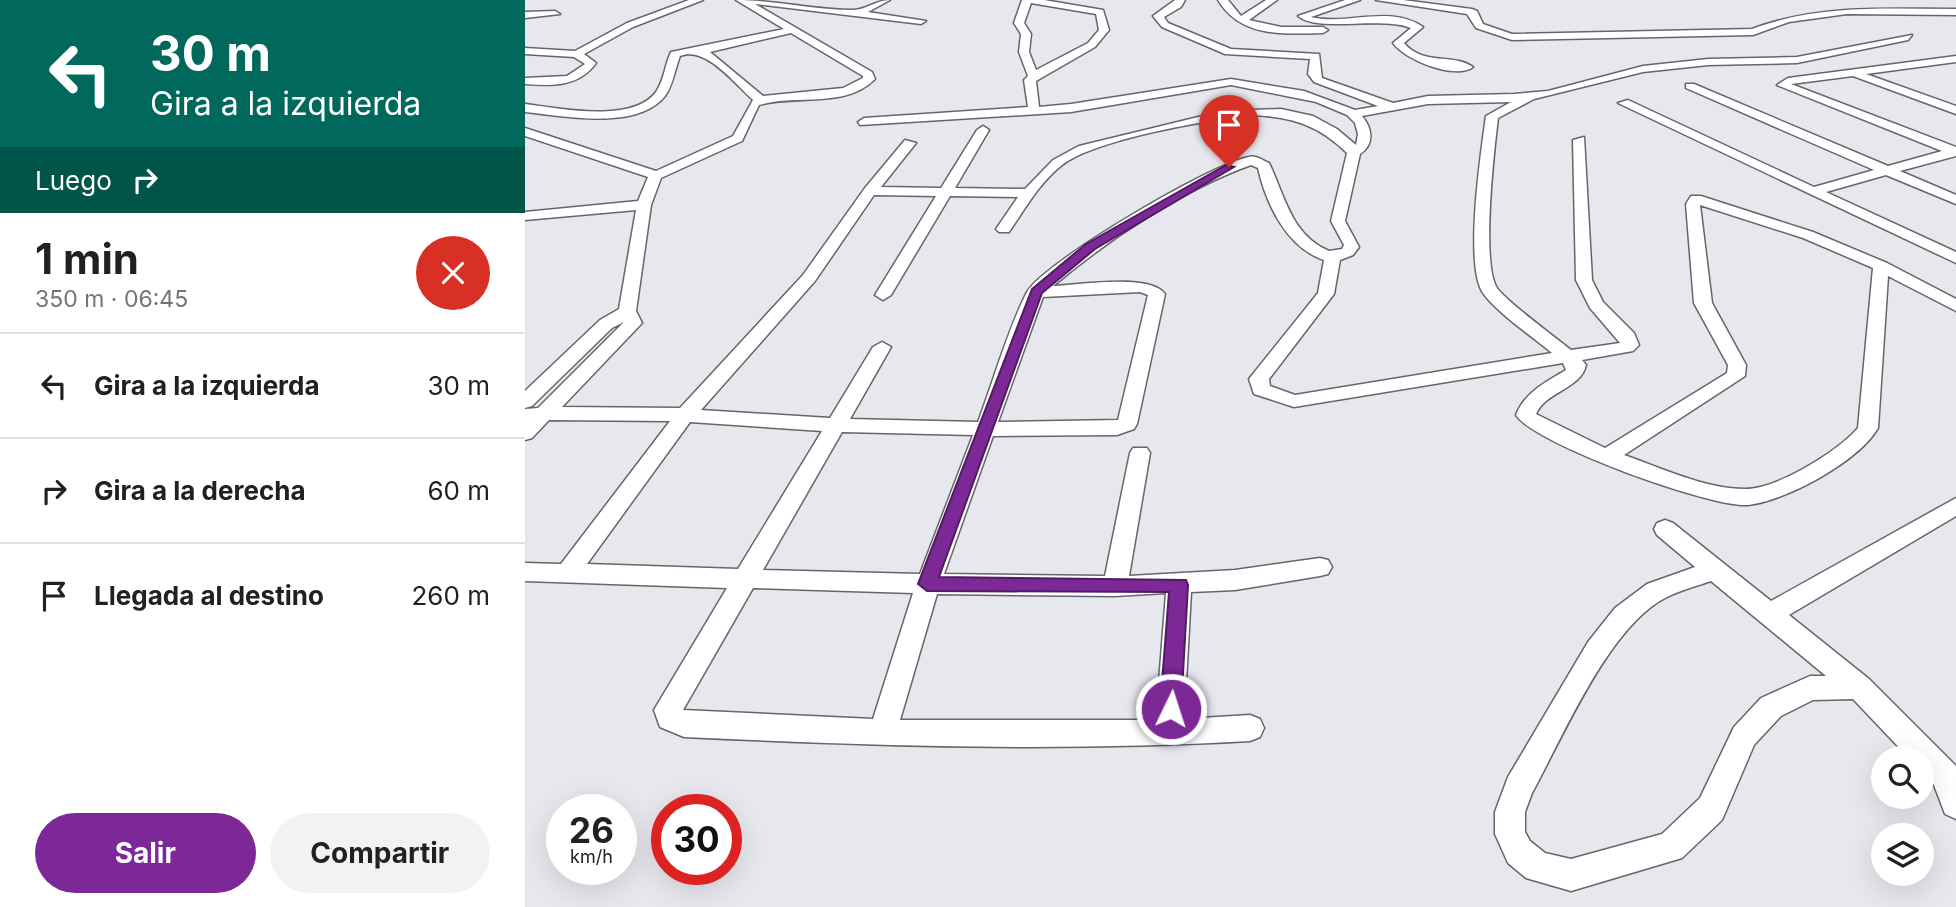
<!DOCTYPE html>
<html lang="es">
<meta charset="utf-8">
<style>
body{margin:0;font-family:Inter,sans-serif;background:#f2f2f2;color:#202124;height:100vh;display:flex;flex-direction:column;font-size:26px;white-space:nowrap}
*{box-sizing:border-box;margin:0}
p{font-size:23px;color:#757577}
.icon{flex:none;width:38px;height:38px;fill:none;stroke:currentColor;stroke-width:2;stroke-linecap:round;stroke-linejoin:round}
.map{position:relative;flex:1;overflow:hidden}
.sheet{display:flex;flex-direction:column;background:#fff;width:525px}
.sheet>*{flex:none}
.top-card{background:#00695c;color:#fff;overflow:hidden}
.controls{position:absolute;left:1346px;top:746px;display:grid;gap:14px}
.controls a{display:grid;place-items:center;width:63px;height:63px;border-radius:50%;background:#fff;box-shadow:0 7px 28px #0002;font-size:35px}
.speed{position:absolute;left:21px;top:794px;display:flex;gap:14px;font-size:35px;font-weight:700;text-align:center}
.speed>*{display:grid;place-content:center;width:91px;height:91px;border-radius:50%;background:#fff;box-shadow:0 7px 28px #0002;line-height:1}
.speed small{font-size:18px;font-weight:400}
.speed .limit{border:10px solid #d22;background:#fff;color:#111}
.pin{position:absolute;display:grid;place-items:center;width:60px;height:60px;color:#fff;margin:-72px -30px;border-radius:50% 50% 50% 0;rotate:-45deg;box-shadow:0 0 7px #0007}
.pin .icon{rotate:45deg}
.me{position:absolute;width:77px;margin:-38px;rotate:4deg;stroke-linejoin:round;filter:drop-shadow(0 0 5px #0008)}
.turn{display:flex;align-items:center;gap:24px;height:147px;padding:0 35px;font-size:32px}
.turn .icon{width:91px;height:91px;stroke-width:2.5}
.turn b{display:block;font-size:49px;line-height:60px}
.then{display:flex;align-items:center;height:66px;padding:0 35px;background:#0003;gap:14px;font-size:26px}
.round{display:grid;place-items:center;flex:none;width:74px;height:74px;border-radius:37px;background:#f2f2f2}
.overview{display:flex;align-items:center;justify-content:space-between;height:119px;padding:0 35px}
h1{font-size:42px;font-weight:700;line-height:52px}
.cta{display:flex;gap:14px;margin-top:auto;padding:14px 35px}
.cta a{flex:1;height:80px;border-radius:42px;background:#7d2897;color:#fff;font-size:28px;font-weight:700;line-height:80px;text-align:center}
.cta a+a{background:#f2f2f2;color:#202124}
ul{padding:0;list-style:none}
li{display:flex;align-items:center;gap:21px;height:105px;padding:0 35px;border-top:2px solid #e0e0e0}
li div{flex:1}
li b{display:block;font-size:26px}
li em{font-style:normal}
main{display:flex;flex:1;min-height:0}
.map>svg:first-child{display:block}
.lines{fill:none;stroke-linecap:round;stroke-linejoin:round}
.street-casing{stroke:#65656b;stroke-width:3}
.street{fill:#fff;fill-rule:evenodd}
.route{fill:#7d2897;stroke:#511a62;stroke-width:2}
</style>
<main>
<section class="sheet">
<div class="top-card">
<div class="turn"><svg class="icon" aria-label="left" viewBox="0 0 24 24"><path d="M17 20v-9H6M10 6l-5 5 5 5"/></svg><div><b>30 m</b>Gira a la izquierda</div></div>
<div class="then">Luego<svg class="icon" aria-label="right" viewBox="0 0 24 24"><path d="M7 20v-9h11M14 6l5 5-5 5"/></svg></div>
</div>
<div class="overview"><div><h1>1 min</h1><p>350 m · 06:45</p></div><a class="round" style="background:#d93025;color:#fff"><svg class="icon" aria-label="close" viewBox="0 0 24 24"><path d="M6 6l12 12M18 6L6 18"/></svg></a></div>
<ul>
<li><svg class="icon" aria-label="left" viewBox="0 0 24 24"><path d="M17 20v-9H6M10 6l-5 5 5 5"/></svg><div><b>Gira a la izquierda</b></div><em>30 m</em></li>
<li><svg class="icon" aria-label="right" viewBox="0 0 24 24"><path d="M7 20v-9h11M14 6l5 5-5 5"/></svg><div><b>Gira a la derecha</b></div><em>60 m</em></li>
<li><svg class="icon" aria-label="arrive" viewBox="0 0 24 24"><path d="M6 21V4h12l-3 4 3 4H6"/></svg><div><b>Llegada al destino</b></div><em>260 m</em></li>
</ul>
<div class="cta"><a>Salir</a><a>Compartir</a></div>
</section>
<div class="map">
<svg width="1431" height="907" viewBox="0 0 1431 907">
<rect width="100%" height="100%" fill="#e7e7ee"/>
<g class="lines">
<g class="street-casing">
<g id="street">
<path d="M 164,0 L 178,0 L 108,27 L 59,54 L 71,63 C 54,87 27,86 0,84 L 0,78 L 42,76 L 60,64 L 49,57 L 0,54 L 0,48 L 50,51 L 102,23 Z"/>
<path d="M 211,0 C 251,0 289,10 328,10 C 341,10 351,0 365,0 L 343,12 L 401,21 L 396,24 L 230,4 L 347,72 L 350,79 C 321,109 270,94 234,105 L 217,141 L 136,178 L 126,205 L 111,311 L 117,323 L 37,407 L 155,408 L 278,275 L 340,188 L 380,140 L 391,143 L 356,187 L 416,188 L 452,130 L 458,126 L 464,130 L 430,188 L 500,189 L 528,160 L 554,146 L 698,111 L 756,109 L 788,116 L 812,129 L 831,145 L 833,134 L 830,123 L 822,115 L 791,102 L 706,85 L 546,112 L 335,125 L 333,122 L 339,118 L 503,107 L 499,80 L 503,76 L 494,52 L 496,34 L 489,23 L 497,0 L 519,0 L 578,10 L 584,30 L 570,47 L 511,81 L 514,107 L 546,104 L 706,79 L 779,91 L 830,110 L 853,106 L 789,82 L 783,74 L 785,59 L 700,54 L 637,27 L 628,16 L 650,0 L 660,0 L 656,7 L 639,17 L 643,23 L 706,49 L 794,54 L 797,78 L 868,103 L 903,96 L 989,94 L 1023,91 L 1118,66 L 1183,59 L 1272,57 L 1387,35 L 1383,40 L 1272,63 L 1183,65 L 1118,72 L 1009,99 L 973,118 C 969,151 956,263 972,288 C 982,302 1030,337 1046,350 L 1095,343 L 1065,308 L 1051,280 L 1048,140 L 1059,137 L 1067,280 L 1078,302 L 1109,333 L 1114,345 L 1108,351 L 1057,360 L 1061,365 C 1056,389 1021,391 1011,414 L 1080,448 L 1202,373 L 1203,365 L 1169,303 L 1161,204 L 1166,196 L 1176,196 L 1288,232 L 1362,263 L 1431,299 L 1431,311 L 1363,276 L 1353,428 C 1334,461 1261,501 1223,505 C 1187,508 1009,444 991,415 C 1000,392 1021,382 1041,370 L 1038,363 L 769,407 L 729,394 L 724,379 L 793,293 L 799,260 C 762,248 741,204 733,168 L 726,165 C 657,190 584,239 528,286 C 553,285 625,273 640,294 L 612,424 L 609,429 L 592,435 L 468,436 L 419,574 L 580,576 L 605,453 L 608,448 L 622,448 L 625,453 L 604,576 L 710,570 L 795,558 L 803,560 L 807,567 L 803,574 L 795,576 L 710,590 L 666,592 L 659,719 L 725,715 L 735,719 L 739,728 L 735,737 L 725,741 C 536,752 348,746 159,737 L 135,727 L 129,710 L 202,588 L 0,581 L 0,563 L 36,564 L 145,421 L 24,420 L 7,438 L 0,440 L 0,409 L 13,408 L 99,322 L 87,328 L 7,406 L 0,408 L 0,391 L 75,320 L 94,309 L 111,210 L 0,220 L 0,212 L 113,201 L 123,177 L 0,136 L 0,128 L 131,171 L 208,136 L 228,100 C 209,83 181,46 155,56 C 150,69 148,85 140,96 C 112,131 38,116 0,112 L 0,104 C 34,108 107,124 131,92 C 139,81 140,64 146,52 L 259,29 ZM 506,3 L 571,14 L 574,30 L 563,43 L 511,70 L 504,52 L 506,34 L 499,23 ZM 266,33 L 338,76 L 338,78 L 318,88 L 238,96 L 185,52 ZM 986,102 L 961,116 C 956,152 939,265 958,293 C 970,311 1009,338 1027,353 L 770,395 L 745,386 L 744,379 L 809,294 L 815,260 L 828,255 L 834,247 L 820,221 L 835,154 C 850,144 847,128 837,116 L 903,104 ZM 728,115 C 767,117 794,125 822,153 L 806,221 L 819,245 L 817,249 L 804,251 C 766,235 760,196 744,163 C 737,160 731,155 724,157 C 688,163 519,262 502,292 C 483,329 468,382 453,422 L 325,419 L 366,347 L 357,342 L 348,347 L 305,418 L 176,410 L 290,281 L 349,195 L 411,196 L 350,295 L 358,300 L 366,295 L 425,196 L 493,197 L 471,229 L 474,232 L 484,232 C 500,209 514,183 537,165 C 571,139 683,120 728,115 ZM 1175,205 L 1278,238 L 1348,268 L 1333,428 C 1312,452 1252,489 1220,489 C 1180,489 1137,468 1099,455 L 1220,376 L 1221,365 L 1187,303 ZM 615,292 L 623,295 L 593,420 L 473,422 L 518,297 ZM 165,422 L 297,431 L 213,569 L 62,564 ZM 317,432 L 448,435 L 395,574 L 238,570 ZM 228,588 L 388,593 L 348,719 L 158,710 ZM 641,593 L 631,720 L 375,720 L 412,594 L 590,596 Z"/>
<path d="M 693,0 L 703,0 L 716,16 L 741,0 L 752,0 L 724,20 L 756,27 L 798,27 L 803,30 L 798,33 C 759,34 716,38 693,0 Z"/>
<path d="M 820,0 L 835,0 L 786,17 C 821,26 865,4 898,27 L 879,43 C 898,66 928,53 948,67 C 930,80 880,60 868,43 L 886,28 C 855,16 792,33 773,16 Z"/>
<path d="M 851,0 L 878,0 L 947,9 L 952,11 L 958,24 L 987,34 L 1227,29 C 1293,4 1361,9 1431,9 L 1431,15 L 1322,14 L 1264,22 L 1228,35 L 987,40 L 951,28 L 942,14 Z"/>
<polygon points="0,12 30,11 35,14 0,18"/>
<polygon points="1431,56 1431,62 1341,74 1431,106 1431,114 1328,76 1266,84 1431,147 1431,156 1375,171 1431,195 1431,204 1361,175 1301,192 1431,252 1431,263 1093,103 1103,100 1289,187 1349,170 1161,88 1161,84 1169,84 1363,166 1417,151 1252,85 1263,78"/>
<path d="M 1431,498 L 1431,516 L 1264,615 L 1344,679 L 1431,766 L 1431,819 L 1420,814 L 1409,785 L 1396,771 L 1396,758 L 1384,758 L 1328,699 L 1288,700 L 1256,716 L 1229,745 L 1197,820 L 1157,858 L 1046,891 L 1001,878 L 983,863 L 970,834 L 970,812 L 983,777 L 1063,642 L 1090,608 L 1122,584 L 1170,567 L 1132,535 L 1129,529 L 1132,523 L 1140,520 L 1148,523 L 1246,601 ZM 1186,581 L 1301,676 L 1285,676 L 1236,698 L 1209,727 L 1175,798 L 1137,834 L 1046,859 L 1020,853 L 1005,841 L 1000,832 L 1000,812 L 1007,793 C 1038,737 1083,628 1140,598 C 1155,590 1172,586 1186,581 Z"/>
</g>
</g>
<use href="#street" class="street"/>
</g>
<polygon class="route" points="701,165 709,167 570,249 517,293 414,577 661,580 663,585 656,709 653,716 646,718 638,716 635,709 644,592 402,591 393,584 507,289 561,244"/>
</svg>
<div class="controls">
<a><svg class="icon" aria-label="search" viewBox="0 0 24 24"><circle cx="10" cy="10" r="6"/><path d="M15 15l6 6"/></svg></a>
<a><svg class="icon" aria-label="layers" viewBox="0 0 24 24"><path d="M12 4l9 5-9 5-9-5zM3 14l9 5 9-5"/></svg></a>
</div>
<div class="speed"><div>26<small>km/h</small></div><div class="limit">30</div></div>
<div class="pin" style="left:704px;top:167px;background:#d93025"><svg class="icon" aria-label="arrive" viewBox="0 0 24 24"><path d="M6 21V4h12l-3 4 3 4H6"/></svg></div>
<svg class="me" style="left:646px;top:709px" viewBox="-20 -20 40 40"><circle r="17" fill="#7d2897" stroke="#fff" stroke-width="3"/><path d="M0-11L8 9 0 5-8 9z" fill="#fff"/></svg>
</div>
</main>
